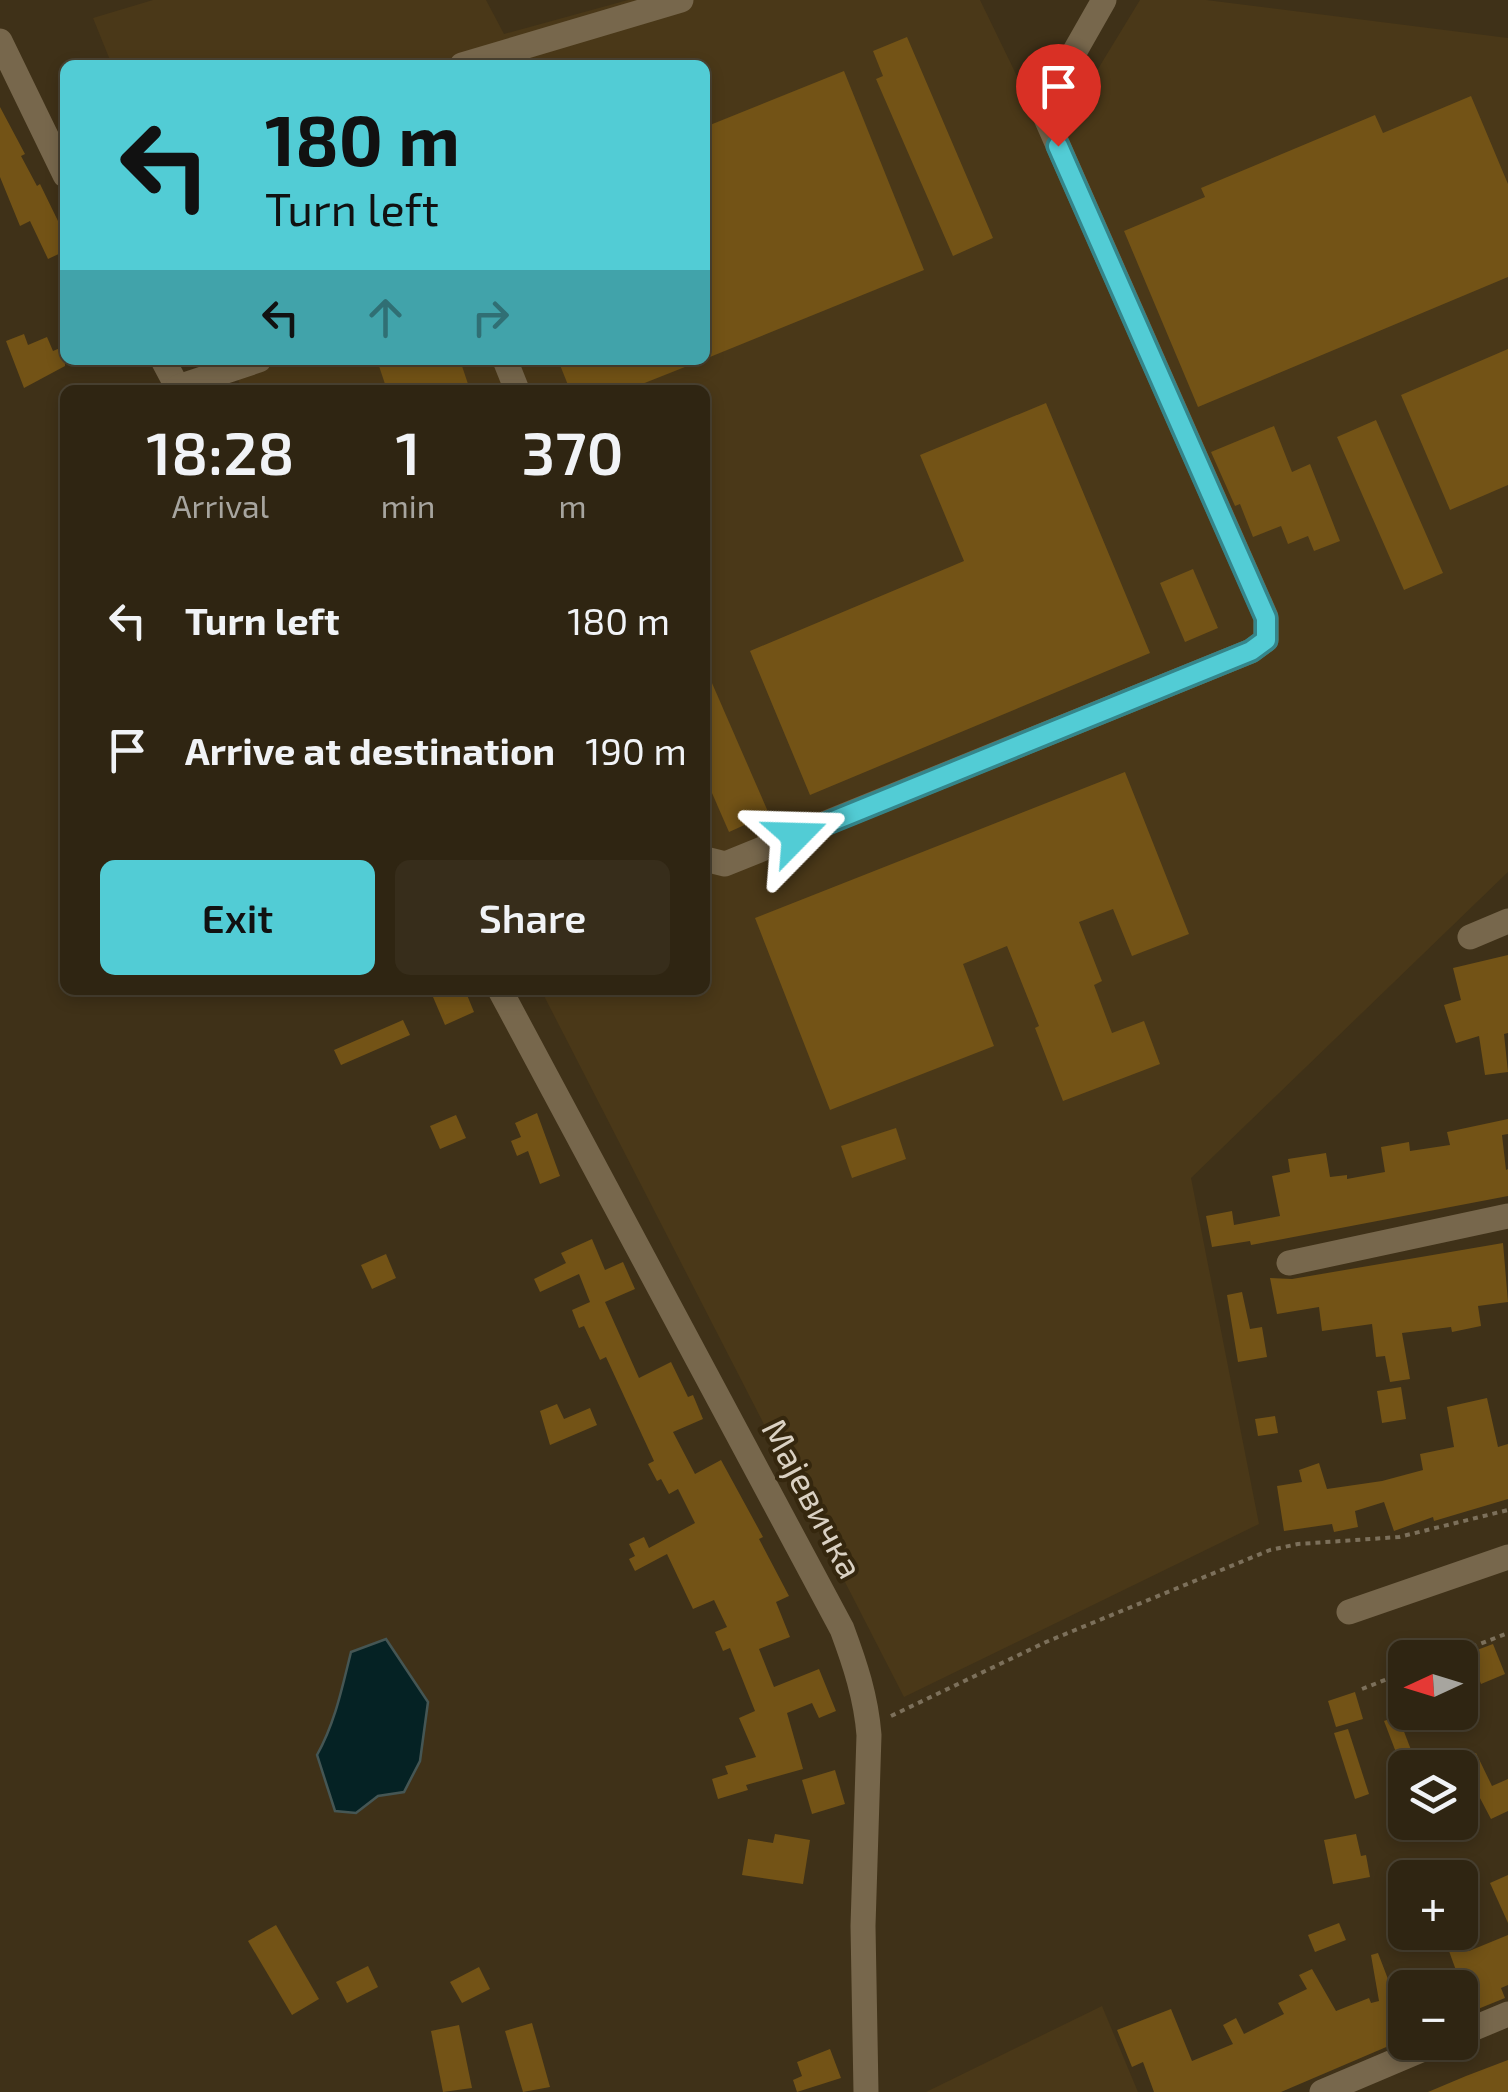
<!DOCTYPE html>
<meta charset="utf-8">
<style>
body{margin:0;font-family:"Exo 2",sans-serif;background:#372d1b;color:#f1f3f6;height:100vh;display:flex;flex-direction:column;font-size:38px;white-space:nowrap}
*{box-sizing:border-box;margin:0}
p{font-size:32px;color:#a7a59f}
.icon{flex:none;width:55px;height:55px;fill:none;stroke:currentColor;stroke-width:2;stroke-linecap:round;stroke-linejoin:round}
.map{position:relative;flex:1;overflow:hidden}
.side{position:absolute;left:60px;top:385px;width:650px;height:610px;display:flex;flex-direction:column;background:#2f2512;border-radius:15px;box-shadow:0 5px 15px #0003,0 0 0 2px #4a4232}
.side>*{flex:none}
.banner{position:absolute;left:60px;top:60px;width:650px;height:305px;border-radius:15px;box-shadow:0 5px 15px #0003,0 0 0 2px #4a4232;background:#52ccd5;color:#111;overflow:hidden}
.needle{width:65px;rotate:266deg}
.buttons{position:absolute;left:1388px;top:1640px;display:grid;gap:20px}
.buttons a{display:grid;place-items:center;width:90px;height:90px;border-radius:15px;background:#2f2512;box-shadow:0 5px 15px #0003,0 0 0 2px #4a4232;font-size:50px}
.pin{position:absolute;display:grid;place-items:center;width:85px;height:85px;color:#fff;margin:-102px -42px;border-radius:50% 50% 50% 0;rotate:-45deg;box-shadow:0 0 10px #0007}
.pin .icon{rotate:45deg}
.me{position:absolute;width:110px;margin:-55px;rotate:68deg;stroke-linejoin:round;filter:drop-shadow(0 0 8px #0008)}
.turn{display:flex;align-items:center;gap:35px;height:210px;padding:0 40px;font-size:45px}
.turn .icon{width:130px;height:130px;stroke-width:2.5}
.turn b{display:block;font-size:70px;line-height:85px}
.lanes{display:flex;align-items:center;height:95px;padding:0 40px;background:#0003;justify-content:center;gap:50px;direction:ltr}
.lanes .off{opacity:.35}
.eta{display:flex;justify-content:space-evenly;align-items:center;height:170px;text-align:center}
.eta b{font-size:60px;font-weight:600;line-height:70px}
.primary-button{display:flex;gap:20px;margin-top:auto;padding:20px 40px}
.primary-button a{flex:1;height:115px;border-radius:15px;background:#52ccd5;color:#111;font-size:40px;font-weight:600;line-height:115px;text-align:center}
.primary-button a+a{background:#372d1b;color:#f1f3f6}
ul{padding:0;list-style:none}
li{display:flex;align-items:center;gap:30px;height:130px;padding:0 40px}
li div{flex:1}
li b{display:block;font-size:38px}
li em{font-style:normal}
.map>svg:first-child{display:block}
.built{fill:#4a3818}
.water{fill:#052224;stroke:#455654;stroke-width:2.5}
.building{fill:#735316}
.lines{fill:none;stroke-linecap:round;stroke-linejoin:round}
.path{stroke:#7c705b;stroke-width:4;stroke-dasharray:5 5;stroke-linecap:butt}
.minor{stroke:#77674c;stroke-width:25}
.route-casing{stroke:#35858a;stroke-width:25}
.route{stroke:#52ccd5;stroke-width:18}
.labels{text-anchor:middle;stroke-width:8;stroke-linejoin:round;paint-order:stroke}
.street-label{font-size:35px;fill:#dad1c3;stroke:#35270e}
</style>
<div class="map">
<svg width="1508" height="2092" viewBox="0 0 1508 2092">
<rect width="100%" height="100%" fill="#3f3118"/>
<g class="built">
<polygon points="153,0 486,0 504,34 628,0 980,0 1051,146 1140,0 1206,0 1508,38 1508,872 1191,1178 1259,1524 904,1697 541,990 705,990 705,390 243,390 228,360 705,360 705,65 112,65 93,18"/>
<polygon points="1102,2006 1138,2092 926,2092"/>
</g>
<path class="water" d="M 386,1639 L 428,1702 L 420,1761 L 404,1792 L 378,1796 L 356,1813 L 335,1811 L 317,1755 C 335,1723 342,1688 351,1652 Z"/>
<g class="building">
<polygon points="907,37 993,238 953,256 876,79 883,76 873,51"/>
<polygon points="844,71 924,270 705,359 705,127"/>
<polygon points="1471,96 1508,184 1508,277 1198,407 1124,231 1205,197 1201,188 1375,115 1383,133"/>
<polygon points="0,107 25,154 21,156 37,186 40,184 58,221 65,218 65,251 48,259 30,221 20,226 0,177"/>
<polygon points="24,334 28,345 47,337 53,351 65,346 65,366 24,388 6,341"/>
<polygon points="1508,349 1508,485 1450,510 1401,395"/>
<polygon points="377,360 460,360 470,390 387,390"/>
<polygon points="558,360 700,360 700,361 627,390 570,390"/>
<polygon points="1046,403 1150,653 810,795 750,651 964,561 920,455"/>
<polygon points="1376,420 1443,573 1404,590 1337,437"/>
<polygon points="1274,426 1292,472 1310,464 1340,541 1314,551 1308,536 1288,544 1281,526 1253,537 1240,504 1235,506 1211,452"/>
<polygon points="1193,569 1218,628 1185,642 1160,583"/>
<polygon points="705,667 769,814 729,832 705,777"/>
<polygon points="1125,772 1189,934 1132,956 1113,909 1079,922 1102,981 1094,985 1112,1033 1144,1021 1160,1064 1063,1101 1035,1028 1039,1026 1007,946 963,964 994,1046 830,1110 755,918"/>
<polygon points="1508,955 1508,1033 1504,1034 1508,1072 1485,1075 1479,1036 1456,1043 1444,1005 1461,1000 1453,968"/>
<polygon points="430,990 465,990 474,1012 445,1025"/>
<polygon points="403,1020 410,1035 341,1065 334,1050"/>
<polygon points="537,1113 560,1176 540,1184 528,1151 517,1156 511,1141 521,1137 515,1123"/>
<polygon points="456,1115 466,1138 440,1149 430,1126"/>
<polygon points="1508,1119 1508,1134 1502,1135 1506,1170 1508,1169 1508,1196 1251,1245 1250,1241 1212,1247 1206,1216 1232,1211 1234,1225 1280,1216 1272,1176 1290,1172 1288,1159 1326,1153 1330,1177 1347,1175 1347,1179 1385,1172 1381,1147 1409,1142 1410,1151 1450,1145 1447,1132"/>
<polygon points="896,1128 906,1159 852,1178 841,1146"/>
<polygon points="592,1239 605,1270 623,1262 635,1289 605,1302 639,1378 671,1362 688,1397 693,1395 703,1419 673,1432 695,1474 721,1460 763,1537 759,1539 789,1596 776,1602 790,1637 759,1649 774,1687 819,1669 836,1711 819,1718 812,1703 787,1713 803,1769 746,1785 748,1790 718,1799 712,1779 728,1774 725,1766 756,1757 739,1718 755,1711 730,1648 723,1651 715,1632 727,1627 714,1600 693,1609 667,1554 635,1571 629,1559 635,1556 629,1544 644,1537 649,1548 695,1523 678,1489 669,1494 661,1479 657,1481 648,1464 654,1461 606,1357 600,1360 584,1326 579,1328 572,1310 590,1302 579,1274 540,1292 534,1279 566,1263 561,1253"/>
<polygon points="1503,1243 1508,1302 1478,1306 1481,1326 1452,1332 1451,1327 1402,1333 1410,1379 1390,1382 1385,1356 1376,1357 1372,1324 1322,1331 1319,1307 1277,1314 1270,1278 1292,1279"/>
<polygon points="386,1254 396,1278 372,1289 361,1265"/>
<polygon points="1242,1292 1250,1329 1262,1327 1267,1357 1238,1362 1227,1295"/>
<polygon points="1401,1387 1406,1419 1382,1423 1377,1391"/>
<polygon points="1487,1398 1498,1447 1508,1444 1508,1499 1434,1521 1433,1517 1394,1531 1384,1502 1355,1511 1358,1527 1334,1532 1332,1524 1284,1531 1277,1486 1302,1482 1299,1470 1319,1463 1327,1489 1382,1481 1423,1470 1420,1454 1454,1447 1447,1407"/>
<polygon points="557,1404 564,1419 590,1408 597,1425 550,1445 540,1411"/>
<polygon points="1275,1416 1278,1433 1258,1436 1255,1419"/>
<polygon points="1493,1644 1505,1674 1481,1684 1469,1653"/>
<polygon points="1355,1692 1363,1719 1336,1727 1328,1701"/>
<polygon points="1398,1716 1418,1768 1402,1768 1384,1721"/>
<polygon points="1348,1729 1369,1794 1355,1799 1334,1733"/>
<polygon points="1476,1753 1492,1786 1508,1779 1508,1811 1491,1819 1460,1760"/>
<polygon points="835,1770 845,1804 812,1814 802,1780"/>
<polygon points="775,1834 810,1840 803,1884 742,1875 748,1839 773,1843"/>
<polygon points="1356,1834 1361,1856 1366,1855 1370,1877 1333,1884 1324,1840"/>
<polygon points="1508,1875 1508,1923 1490,1883"/>
<polygon points="1339,1923 1346,1940 1315,1952 1308,1935"/>
<polygon points="276,1925 319,1999 292,2015 248,1941"/>
<polygon points="1508,1935 1508,1985 1501,1988 1505,1998 1478,2009 1473,1995 1466,1998 1449,1951 1467,1944 1469,1951"/>
<polygon points="1378,1953 1401,2013 1405,2011 1405,2039 1281,2092 1154,2092 1143,2062 1132,2067 1117,2030 1171,2009 1192,2061 1233,2044 1223,2025 1236,2018 1244,2034 1284,2014 1278,2003 1307,1989 1299,1975 1312,1969 1336,2011 1369,1998 1371,2003 1379,2001 1371,1955"/>
<polygon points="368,1966 378,1987 347,2003 336,1982"/>
<polygon points="479,1967 490,1989 462,2003 450,1982"/>
<polygon points="532,2023 550,2087 523,2092 505,2031"/>
<polygon points="459,2025 472,2088 443,2092 431,2031"/>
<polygon points="830,2049 841,2078 797,2092 793,2080 802,2076 797,2062"/>
<polygon points="1508,2060 1508,2092 1428,2092 1466,2076"/>
</g>
<g class="lines">
<g class="path">
<polyline points="1444,1658 1508,1633"/>
<polyline points="1362,1689 1405,1672"/>
<polyline points="891,1716 1046,1642 1270,1550 1298,1544 1399,1537 1508,1510"/>
</g>
<g class="minor">
<polyline points="0,41 65,175"/>
<polyline points="462,65 681,0"/>
<polyline points="163,360 179,390"/>
<polyline points="505,360 517,390"/>
<polyline points="178,387 259,360"/>
<polyline points="705,859 725,864 1251,651 1266,640 1266,617 1042,109 1104,0"/>
<polyline points="1470,937 1508,921"/>
<path d="M 500,990 L 842,1629 C 855,1664 866,1697 869,1735 L 863,1926 L 866,2092"/>
<polyline points="1289,1263 1508,1216"/>
<polyline points="1349,1612 1508,1557"/>
<polyline points="1460,2034 1508,2014"/>
<polyline points="1322,2092 1440,2042"/>
</g>
</g>
<g class="lines">
<g class="route-casing">
<polyline id="route" points="796,836 1251,651 1266,640 1266,618 1058,146"/>
</g>
<use href="#route" class="route"/>
</g>
<g class="labels">
<g class="street-label">
<text transform="translate(812 1499) rotate(62)" y="12">Мајевичка</text>
</g>
</g>
</svg>
<div class="buttons">
<a><svg class="needle" viewBox="-14 -14 28 28"><path d="M0-13l5 13h-10z" fill="#e53935"/><path d="M0 13l5-13h-10z" fill="#a7a59f"/></svg></a>
<a><svg class="icon" aria-label="layers" viewBox="0 0 24 24"><path d="M12 4l9 5-9 5-9-5zM3 14l9 5 9-5"/></svg></a>
<a>+</a>
<a>−</a>
</div>
<div class="pin" style="left:1058px;top:146px;background:#d93025"><svg class="icon" aria-label="arrive" viewBox="0 0 24 24"><path d="M6 21V4h12l-3 4 3 4H6"/></svg></div>
<svg class="me" style="left:796px;top:836px" viewBox="-20 -20 40 40"><path d="M0-17L14 15 0 8-14 15z" fill="#52ccd5" stroke="#fff" stroke-width="4"/></svg>
<div class="banner">
<div class="turn"><svg class="icon" aria-label="left" viewBox="0 0 24 24"><path d="M17 20v-9H6M10 6l-5 5 5 5"/></svg><div><b>180 m</b>Turn left</div></div>
<div class="lanes"><svg class="icon" aria-label="left" viewBox="0 0 24 24"><path d="M17 20v-9H6M10 6l-5 5 5 5"/></svg><svg class="icon off" aria-label="ahead" viewBox="0 0 24 24"><path d="M12 20V5M6 11l6-6 6 6"/></svg><svg class="icon off" aria-label="right" viewBox="0 0 24 24"><path d="M7 20v-9h11M14 6l5 5-5 5"/></svg></div>
</div>
<section class="side">
<div class="eta">
<div><b>18:28</b><p>Arrival</p></div>
<div><b>1</b><p>min</p></div>
<div><b>370</b><p>m</p></div>
</div>
<ul>
<li><svg class="icon" aria-label="left" viewBox="0 0 24 24"><path d="M17 20v-9H6M10 6l-5 5 5 5"/></svg><div><b>Turn left</b></div><em>180 m</em></li>
<li><svg class="icon" aria-label="arrive" viewBox="0 0 24 24"><path d="M6 21V4h12l-3 4 3 4H6"/></svg><div><b>Arrive at destination</b></div><em>190 m</em></li>
</ul>
<div class="primary-button"><a>Exit</a><a>Share</a></div>
</section>
</div>
